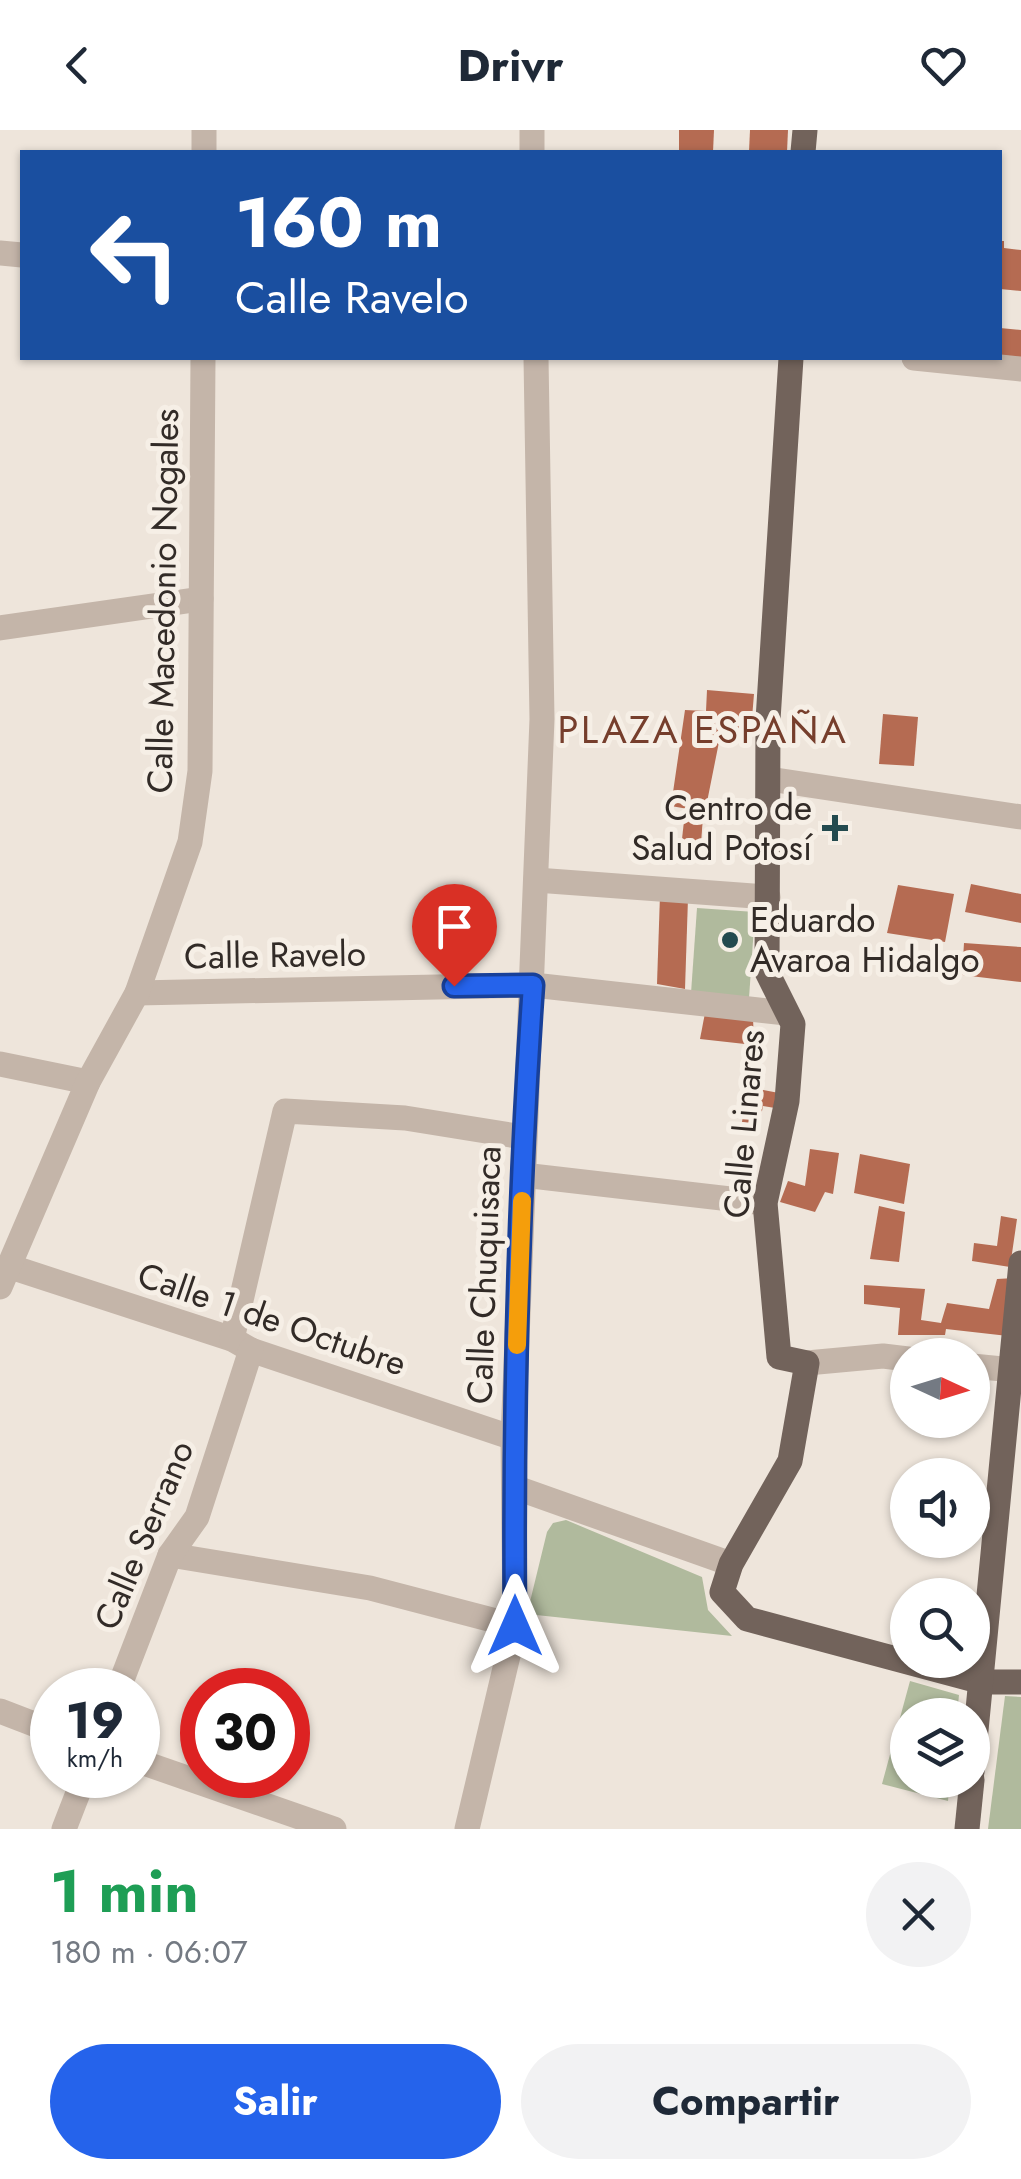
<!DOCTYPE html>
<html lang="es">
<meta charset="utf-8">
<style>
body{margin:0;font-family:Jost,sans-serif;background:#f2f2f3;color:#1f2937;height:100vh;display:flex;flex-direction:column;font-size:38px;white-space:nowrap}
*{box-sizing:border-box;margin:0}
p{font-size:32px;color:#747a83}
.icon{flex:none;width:55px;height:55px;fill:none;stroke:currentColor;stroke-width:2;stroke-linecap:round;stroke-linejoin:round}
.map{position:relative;height:1699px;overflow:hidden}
.details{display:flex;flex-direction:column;background:#fff;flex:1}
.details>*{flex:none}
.banner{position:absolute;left:20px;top:20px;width:982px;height:210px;border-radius:0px;box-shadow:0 2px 8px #0004;background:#1a4fa0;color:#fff;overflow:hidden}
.needle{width:65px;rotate:94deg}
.fabs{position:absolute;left:890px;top:1208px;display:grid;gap:20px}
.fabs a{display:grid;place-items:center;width:100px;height:100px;border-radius:50%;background:#fff;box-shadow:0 2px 8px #0004;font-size:50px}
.speed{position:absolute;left:30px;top:1538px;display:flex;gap:20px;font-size:50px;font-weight:700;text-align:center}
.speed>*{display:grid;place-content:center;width:130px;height:130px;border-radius:50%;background:#fff;box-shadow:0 2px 8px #0004;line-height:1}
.speed small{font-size:25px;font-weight:400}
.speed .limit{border:15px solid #d22;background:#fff;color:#111}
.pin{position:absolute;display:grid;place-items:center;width:85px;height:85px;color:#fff;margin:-102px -42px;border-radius:50% 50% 50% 0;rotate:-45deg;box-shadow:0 0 10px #0007}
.pin .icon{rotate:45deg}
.me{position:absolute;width:110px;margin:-55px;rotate:0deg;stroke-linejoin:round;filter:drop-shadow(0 0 8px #0008)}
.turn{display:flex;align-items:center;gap:35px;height:210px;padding:0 50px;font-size:45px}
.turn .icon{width:130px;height:130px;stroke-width:2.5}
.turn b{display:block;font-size:70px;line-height:85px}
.round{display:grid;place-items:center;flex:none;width:105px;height:105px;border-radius:52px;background:#f2f2f3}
.head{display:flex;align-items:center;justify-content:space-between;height:170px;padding:0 50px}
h1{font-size:60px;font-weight:700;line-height:75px;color:#1e9e55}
.button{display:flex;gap:20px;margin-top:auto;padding:20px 50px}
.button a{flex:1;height:115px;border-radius:60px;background:#2563eb;color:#fff;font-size:40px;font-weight:700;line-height:115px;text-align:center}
.button a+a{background:#f2f2f3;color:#1f2937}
header{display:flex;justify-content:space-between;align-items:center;height:130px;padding:0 50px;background:#fff;font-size:45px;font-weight:700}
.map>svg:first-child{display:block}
.green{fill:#b0ba9d}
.building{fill:#b56b52}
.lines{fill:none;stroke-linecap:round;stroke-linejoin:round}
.minor{stroke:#c4b5a9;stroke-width:25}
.major{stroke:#72635b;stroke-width:25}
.route-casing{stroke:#184099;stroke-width:25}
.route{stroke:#2563eb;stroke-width:18}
.slow{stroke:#f59e0b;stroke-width:18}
.poi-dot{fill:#234a4e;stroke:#f6efe6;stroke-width:4}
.labels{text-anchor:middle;stroke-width:10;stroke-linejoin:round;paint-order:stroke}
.street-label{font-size:35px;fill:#322b27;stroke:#f6efe6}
.poi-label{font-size:35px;fill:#322b27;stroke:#f6efe6;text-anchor:end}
.neighbourhood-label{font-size:38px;letter-spacing:2.5px;fill:#763e2c;stroke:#f6efe6}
</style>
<header><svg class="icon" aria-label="back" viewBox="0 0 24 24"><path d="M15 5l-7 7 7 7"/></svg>Drivr<svg class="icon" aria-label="heart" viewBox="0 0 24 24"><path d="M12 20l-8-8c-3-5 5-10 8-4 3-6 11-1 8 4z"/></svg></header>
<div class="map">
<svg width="1021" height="1699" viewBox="0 0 1021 1699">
<rect width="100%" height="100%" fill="#eee5db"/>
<g class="green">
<polygon points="697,778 755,782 749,868 691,863"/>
<polygon points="566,1390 702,1447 708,1480 732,1506 527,1484 547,1402 553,1393"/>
<polygon points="910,1551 959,1565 957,1585 908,1585 908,1650 950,1650 948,1671 882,1654"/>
<polygon points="1005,1566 1021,1567 1021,1699 988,1699"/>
</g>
<g class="building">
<polygon points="679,0 714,0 713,22 679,22"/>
<polygon points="750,0 788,0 787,22 749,22"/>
<polygon points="1000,111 1004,111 1004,118 1021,120 1021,161 1000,159"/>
<polygon points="1000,198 1021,200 1021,231 1000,229"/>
<polygon points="707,560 754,564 750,612 697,609 719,612 705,682 671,676 685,580 706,581"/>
<polygon points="883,584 918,587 914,636 879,634"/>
<polygon points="685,682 703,686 701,714 682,709"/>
<polygon points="971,754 1021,764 1021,793 965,782"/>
<polygon points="898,755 954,764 945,812 887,803"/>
<polygon points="660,765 688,768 685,859 657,854"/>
<polygon points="964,813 1021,817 1021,852 962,845"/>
<polygon points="705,883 753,887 754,915 700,909"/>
<polygon points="747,957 779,963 781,979 763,976 759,996 742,992"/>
<polygon points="810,1019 839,1023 833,1064 825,1062 815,1082 780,1072 788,1051 805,1056"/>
<polygon points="860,1024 910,1034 904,1074 854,1063"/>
<polygon points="879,1076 905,1082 899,1132 870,1129"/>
<polygon points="1001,1086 1017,1089 1010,1137 972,1131 974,1113 997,1116"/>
<polygon points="1015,1148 1008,1206 946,1199 945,1205 898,1205 900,1178 864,1174 864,1155 925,1159 921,1190 941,1193 947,1173 989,1179 997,1149"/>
</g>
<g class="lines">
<g class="minor">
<polyline points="532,0 532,22"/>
<polyline points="204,22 204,0"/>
<polyline points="0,123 22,125"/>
<polyline points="914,228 1021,239"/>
<polyline points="0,498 201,469"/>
<polyline points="769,649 1021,687"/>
<polyline points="536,750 768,767"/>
<polyline points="137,863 533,855 786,883"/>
<polyline points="0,934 88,952"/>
<polyline points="523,1045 765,1073"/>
<polyline points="8,1136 232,1209 251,1220 513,1308"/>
<polyline points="0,1157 88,952 137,863 190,712 200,641 203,228"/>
<polyline points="232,1209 285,981 405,988 523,1007"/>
<polyline points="807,1233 883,1226 908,1229"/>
<polyline points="972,1236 1013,1240"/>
<polyline points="514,1357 731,1434"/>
<polyline points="170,1425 370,1458 515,1496"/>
<polyline points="118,1560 170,1425 197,1387 251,1220"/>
<polyline points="0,1581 52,1601"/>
<polyline points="138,1631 334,1699"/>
<polyline points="64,1699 85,1645"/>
<polyline points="467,1699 515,1496 513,1308 542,589 536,228"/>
</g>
<g class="major">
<polyline points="803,22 805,0"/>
<polyline points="791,228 768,590 767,842 793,894 787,971 765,1073 779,1227 807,1233 790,1331 731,1434 722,1462 747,1489 982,1552 1021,1552"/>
<polyline points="972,1642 1021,1133"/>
<polyline points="967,1699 972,1650"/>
</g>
</g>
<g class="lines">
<g class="route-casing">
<path id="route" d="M 454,856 L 533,855 C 518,1068 513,1282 515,1496"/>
</g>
<use href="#route" class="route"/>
<polyline class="slow" points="517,1215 522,1071"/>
</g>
<g class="poi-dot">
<path d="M830 683h10v10h10v10h-10v10h-10v-10h-10v-10h10z"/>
<circle cx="730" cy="810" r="10"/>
</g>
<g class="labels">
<g class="street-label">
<text transform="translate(163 471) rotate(-89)" y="12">Calle Macedonio Nogales</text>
<text transform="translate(275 825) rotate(-1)" y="12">Calle Ravelo</text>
<text transform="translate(744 994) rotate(-85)" y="12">Calle Linares</text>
<text transform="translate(484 1145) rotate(-88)" y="12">Calle Chuquisaca</text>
<text transform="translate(272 1189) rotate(19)" y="12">Calle 1 de Octubre</text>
<text transform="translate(144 1405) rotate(-67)" y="12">Calle Serrano</text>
</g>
<g class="poi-label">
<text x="812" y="690">Centro de<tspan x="812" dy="40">Salud Potosí</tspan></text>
<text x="750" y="802" text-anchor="start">Eduardo<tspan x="750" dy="40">Avaroa Hidalgo</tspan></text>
</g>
<g class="neighbourhood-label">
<text x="703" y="613">PLAZA ESPAÑA</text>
</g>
</g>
</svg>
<div class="fabs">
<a><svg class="needle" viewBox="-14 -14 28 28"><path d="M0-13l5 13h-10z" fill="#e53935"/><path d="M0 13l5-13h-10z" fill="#747a83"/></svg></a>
<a><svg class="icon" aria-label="sound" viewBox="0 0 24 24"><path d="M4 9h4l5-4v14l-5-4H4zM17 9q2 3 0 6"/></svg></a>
<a><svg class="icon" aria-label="search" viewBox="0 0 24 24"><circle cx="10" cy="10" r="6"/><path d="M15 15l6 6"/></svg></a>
<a><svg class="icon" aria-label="layers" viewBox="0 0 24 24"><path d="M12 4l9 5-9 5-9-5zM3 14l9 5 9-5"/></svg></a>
</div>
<div class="speed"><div>19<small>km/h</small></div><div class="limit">30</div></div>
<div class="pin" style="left:454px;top:856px;background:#d93025"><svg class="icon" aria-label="arrive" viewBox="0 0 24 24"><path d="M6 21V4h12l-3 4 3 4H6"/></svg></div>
<svg class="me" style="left:515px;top:1496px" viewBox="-20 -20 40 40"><path d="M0-17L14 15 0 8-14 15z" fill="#2563eb" stroke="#fff" stroke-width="4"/></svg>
<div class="banner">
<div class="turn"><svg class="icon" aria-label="left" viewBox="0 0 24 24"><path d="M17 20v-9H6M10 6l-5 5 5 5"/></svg><div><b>160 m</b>Calle Ravelo</div></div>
</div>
</div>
<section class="details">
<div class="head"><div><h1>1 min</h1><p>180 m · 06:07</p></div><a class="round"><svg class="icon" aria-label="close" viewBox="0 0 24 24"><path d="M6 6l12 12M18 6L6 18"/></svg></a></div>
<div class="button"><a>Salir</a><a>Compartir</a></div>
</section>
